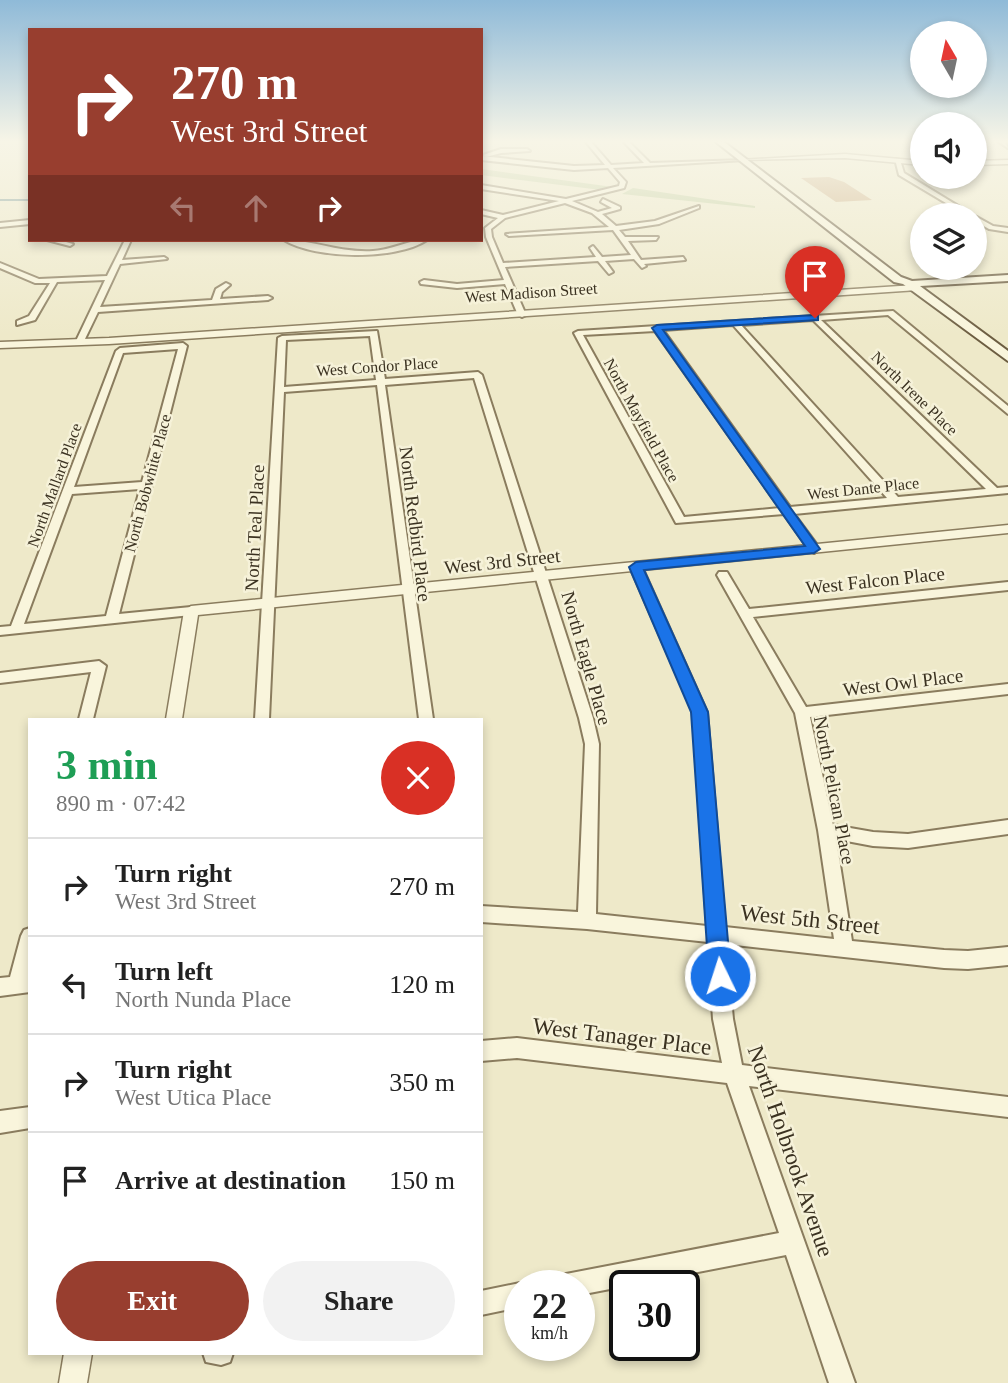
<!DOCTYPE html>
<meta charset="utf-8">
<style>
body{margin:0;font-family:Georgia,serif;background:#f2f2f2;color:#222;height:100vh;display:flex;flex-direction:column;font-size:26px;white-space:nowrap}
*{box-sizing:border-box;margin:0}
p{font-size:23px;color:#767676}
.icon{flex:none;width:38px;height:38px;fill:none;stroke:currentColor;stroke-width:2;stroke-linecap:round;stroke-linejoin:round}
.map{position:relative;flex:1;overflow:hidden}
.drawer{position:absolute;left:28px;top:718px;width:455px;height:637px;display:flex;flex-direction:column;background:#fff;border-radius:0px;box-shadow:0 4px 10px #0003}
.drawer>*{flex:none}
.guide{position:absolute;left:28px;top:28px;width:455px;height:214px;border-radius:0px;box-shadow:0 4px 10px #0003;background:#983e2f;color:#fff;overflow:hidden}
.needle{width:46px;rotate:351deg}
.controls{position:absolute;left:910px;top:21px;display:grid;gap:14px}
.controls a{display:grid;place-items:center;width:77px;height:77px;border-radius:50%;background:#fff;box-shadow:0 4px 10px #0003;font-size:35px}
.speed{position:absolute;left:504px;top:1270px;display:flex;gap:14px;font-size:35px;font-weight:700;text-align:center}
.speed>*{display:grid;place-content:center;width:91px;height:91px;border-radius:50%;background:#fff;box-shadow:0 4px 10px #0003;line-height:1}
.speed small{font-size:18px;font-weight:400}
.speed .limit{border:4px solid #111;border-radius:10px;background:#fff;color:#111}
.pin{position:absolute;display:grid;place-items:center;width:60px;height:60px;color:#fff;margin:-72px -30px;border-radius:50% 50% 50% 0;rotate:-45deg;box-shadow:0 0 7px #0007}
.pin .icon{rotate:45deg}
.me{position:absolute;width:77px;margin:-38px;rotate:356deg;stroke-linejoin:round;filter:drop-shadow(0 0 5px #0008)}
.turn{display:flex;align-items:center;gap:24px;height:147px;padding:0 28px;font-size:32px}
.turn .icon{width:91px;height:91px;stroke-width:2.5}
.turn b{display:block;font-size:49px;line-height:60px}
.lanes{display:flex;align-items:center;height:66px;padding:0 28px;background:#0003;justify-content:center;gap:35px;direction:ltr}
.lanes .off{opacity:.35}
.round{display:grid;place-items:center;flex:none;width:74px;height:74px;border-radius:37px;background:#f2f2f2}
.overview{display:flex;align-items:center;justify-content:space-between;height:119px;padding:0 28px}
h1{font-size:42px;font-weight:600;line-height:52px;color:#1e9e55}
.primary-button{display:flex;gap:14px;margin-top:auto;padding:14px 28px}
.primary-button a{flex:1;height:80px;border-radius:42px;background:#983e2f;color:#fff;font-size:28px;font-weight:600;line-height:80px;text-align:center}
.primary-button a+a{background:#f2f2f2;color:#222}
ul{padding:0;list-style:none}
li{display:flex;align-items:center;gap:21px;height:98px;padding:0 28px;border-top:2px solid #e0e0e0}
li div{flex:1}
li b{display:block;font-size:26px}
li em{font-style:normal}
.map>svg:first-child{display:block}
.green{fill:#c0cd9d}
.lines{fill:none;stroke-linecap:round;stroke-linejoin:round}
.stream{stroke:#70918e;stroke-width:2}
.building{fill:#cbab80}
.minor-casing{stroke:#8a7c5e;stroke-width:4}
.tertiary-casing{stroke:#8a7c5e;stroke-width:3}
.secondary-casing{stroke:#6c5d41;stroke-width:4}
.minor{fill:#f9f5dc;fill-rule:evenodd}
.tertiary{fill:#f9f5dc;fill-rule:evenodd}
.secondary{fill:#f9f5dc;fill-rule:evenodd}
.route{fill:#1a73e8;stroke:#114b97;stroke-width:2}
.labels{text-anchor:middle;stroke-width:5;stroke-linejoin:round;paint-order:stroke}
.far-street-label{font-size:16px;fill:#3b3221;stroke:#f6f2d9}
.street-label{font-size:19px;fill:#3b3221;stroke:#f6f2d9}
.near-street-label{font-size:23px;fill:#3b3221;stroke:#f6f2d9}
</style>
<div class="map">
<svg width="1008" height="1383" viewBox="0 0 1008 1383">
<rect width="100%" height="100%" fill="#eee9c9"/>
<g class="green">
<polygon points="481,169 613,187 601,190 481,175"/>
<polygon points="633,188 755,206 755,208 622,194"/>
</g>
<g class="lines">
<polyline class="stream" points="0,200 30,200"/>
</g>
<polygon class="building" points="829,177 844,182 872,200 836,202 801,178"/>
<g class="lines">
<g class="minor-casing">
<g id="minor">
<path d="M 591,142 L 611,165 L 644,163 L 624,142 L 629,142 L 650,163 L 745,160 L 613,168 L 626,182 L 624,188 L 572,201 L 598,212 L 612,208 L 601,202 L 603,199 L 620,207 L 620,209 L 602,214 L 616,226 L 655,221 L 699,206 L 699,208 L 659,224 L 619,230 L 625,237 L 658,237 L 656,240 L 628,241 L 641,260 L 683,257 L 685,260 L 644,264 L 646,266 L 642,268 L 634,259 L 605,261 L 613,272 L 609,274 L 598,261 L 505,267 L 526,315 L 522,317 L 518,315 L 505,284 L 457,288 L 421,284 L 420,282 L 424,280 L 457,284 L 504,280 L 486,237 L 485,228 L 498,218 L 481,214 L 481,210 L 503,215 L 559,201 L 481,189 L 481,185 L 566,199 L 619,186 L 620,182 L 608,168 L 574,170 L 481,160 L 481,156 L 574,166 L 605,165 L 586,142 ZM 565,203 L 592,213 L 609,227 L 506,234 L 509,236 L 613,230 L 631,255 L 602,257 L 593,246 L 590,248 L 596,257 L 503,263 L 492,237 L 491,229 L 505,218 Z"/>
<polygon points="999,142 1005,142 1008,148"/>
<polygon points="501,149 527,149 530,151 501,153 486,157 483,155"/>
<polygon points="895,159 900,160 904,173 973,215 966,215 899,175"/>
<polygon points="975,216 993,226 1008,228 1008,232 989,229 975,221"/>
<polygon points="30,220 30,224 0,227 0,223"/>
<polygon points="47,240 59,240 73,244 70,246"/>
<polygon points="125,240 131,240 122,260 164,257 167,259 120,264 100,307 212,300 216,289 226,283 230,285 222,292 220,299 268,296 272,298 268,300 98,312 84,341 80,343 76,341 105,280 57,282 35,320 17,325 17,321 29,316 50,283 35,283 0,268 0,263 39,279 107,276"/>
<path d="M 284,240 C 313,240 340,253 373,251 C 391,250 411,239 427,240 C 395,261 315,259 284,240 Z"/>
<path d="M 893,311 L 1008,406 L 1008,414 L 888,315 L 821,320 L 997,488 L 1008,487 L 1008,493 L 794,514 L 820,549 L 814,553 L 810,551 L 784,514 L 676,523 L 574,333 L 578,331 ZM 813,320 L 986,489 L 898,497 L 741,325 ZM 733,325 L 887,498 L 790,507 L 663,330 ZM 655,331 L 780,508 L 684,517 L 583,335 Z"/>
<path d="M 377,331 L 385,379 L 478,372 L 482,375 L 593,718 L 599,744 L 596,914 L 707,926 L 693,712 L 630,567 L 632,564 L 636,563 L 642,567 L 707,712 L 725,927 L 834,939 L 818,830 L 795,713 L 717,575 L 719,572 L 727,572 L 749,609 L 1008,582 L 1008,590 L 753,617 L 806,707 L 1008,684 L 1008,694 L 810,717 L 833,825 L 873,832 L 908,834 L 1008,820 L 1008,834 L 908,848 L 873,846 L 836,839 L 852,941 L 944,950 L 968,951 L 1008,947 L 1008,965 L 968,969 L 944,968 L 726,944 L 733,1019 L 742,1065 L 1008,1097 L 1008,1117 L 749,1086 L 855,1383 L 829,1383 L 786,1255 L 579,1295 L 579,1286 L 554,1286 L 558,1278 L 566,1274 L 779,1233 L 727,1083 L 517,1058 L 481,1061 L 481,1041 L 517,1038 L 722,1063 L 713,1019 L 708,942 L 587,929 L 481,922 L 481,906 L 578,912 L 585,744 L 579,718 L 474,378 L 385,385 L 433,719 L 419,719 L 377,385 L 284,392 L 269,719 L 255,719 L 278,338 L 282,336 ZM 370,336 L 376,380 L 284,387 L 286,340 Z"/>
<path d="M 183,343 L 187,346 L 119,614 L 191,607 L 197,611 L 191,615 L 0,635 L 0,627 L 11,626 L 116,351 L 120,348 ZM 178,349 L 142,482 L 74,487 L 123,353 ZM 140,489 L 106,616 L 24,624 L 72,494 Z"/>
<polygon points="99,661 106,666 93,719 79,719 91,672 0,683 0,673"/>
<polygon points="30,928 30,992 0,996 0,978 10,977 21,936 24,930"/>
<polygon points="30,1107 30,1128 0,1133 0,1111"/>
<polygon points="520,1283 528,1286 520,1286 520,1307 481,1315 481,1291"/>
<polygon points="203,1353 233,1353 230,1362 221,1365 206,1362"/>
</g>
</g>
<g class="tertiary-casing">
<g id="tertiary">
<polygon points="845,154 922,161 922,165 845,158 739,160"/>
<polygon points="1008,160 1008,164 975,165 975,161"/>
<polygon points="915,285 918,286 918,290 109,344 0,348 0,342 109,338"/>
<polygon points="1008,525 1008,533 198,615 182,719 166,719 184,611 191,606"/>
<polygon points="64,1353 92,1353 87,1383 59,1383"/>
</g>
</g>
<g class="secondary-casing">
<polygon id="secondary" points="716,142 724,142 901,277 912,281 1008,275 1008,281 920,286 1008,351 1008,361 903,284 894,282"/>
</g>
<use href="#minor" class="minor"/>
<use href="#tertiary" class="tertiary"/>
<use href="#secondary" class="secondary"/>
</g>
<linearGradient id="sky" x2="0" y2="1"><stop stop-color="#8fbad8"/><stop offset="0.42" stop-color="#f7f5e7"/><stop offset="1" stop-color="#f7f5e7" stop-opacity="0"/></linearGradient>
<rect width="1008" height="336" fill="url(#sky)"/>
<polygon class="route" points="815,315 818,316 818,320 663,330 820,549 814,553 644,570 708,712 731,976 727,983 720,986 712,983 709,976 691,712 629,567 636,562 805,546 652,328 657,325"/>
<g class="labels">
<g class="far-street-label">
<text transform="translate(531 292) rotate(-4)" y="6">West Madison Street</text>
<text transform="translate(377 366) rotate(-4)" y="6">West Condor Place</text>
<text transform="translate(915 393) rotate(44)" y="6">North Irene Place</text>
<text transform="translate(642 420) rotate(61)" y="6">North Mayfield Place</text>
<text transform="translate(147 483) rotate(-75)" y="6">North Bobwhite Place</text>
<text transform="translate(54 485) rotate(-70)" y="6">North Mallard Place</text>
<text transform="translate(863 488) rotate(-6)" y="6">West Dante Place</text>
</g>
<g class="street-label">
<text transform="translate(416 524) rotate(83)" y="7">North Redbird Place</text>
<text transform="translate(254 528) rotate(-87)" y="7">North Teal Place</text>
<text transform="translate(502 561) rotate(-6)" y="7">West 3rd Street</text>
<text transform="translate(875 580) rotate(-6)" y="7">West Falcon Place</text>
<text transform="translate(587 658) rotate(74)" y="7">North Eagle Place</text>
<text transform="translate(903 682) rotate(-7)" y="7">West Owl Place</text>
<text transform="translate(835 790) rotate(79)" y="7">North Pelican Place</text>
</g>
<g class="near-street-label">
<text transform="translate(810 919) rotate(6)" y="8">West 5th Street</text>
<text transform="translate(622 1036) rotate(7)" y="8">West Tanager Place</text>
<text transform="translate(791 1151) rotate(71)" y="8">North Holbrook Avenue</text>
</g>
</g>
</svg>
<div class="controls">
<a><svg class="needle" viewBox="-14 -14 28 28"><path d="M0-13l5 13h-10z" fill="#e53935"/><path d="M0 13l5-13h-10z" fill="#767676"/></svg></a>
<a><svg class="icon" aria-label="sound" viewBox="0 0 24 24"><path d="M4 9h4l5-4v14l-5-4H4zM17 9q2 3 0 6"/></svg></a>
<a><svg class="icon" aria-label="layers" viewBox="0 0 24 24"><path d="M12 4l9 5-9 5-9-5zM3 14l9 5 9-5"/></svg></a>
</div>
<div class="speed"><div>22<small>km/h</small></div><div class="limit">30</div></div>
<div class="pin" style="left:815px;top:318px;background:#d93025"><svg class="icon" aria-label="arrive" viewBox="0 0 24 24"><path d="M6 21V4h12l-3 4 3 4H6"/></svg></div>
<svg class="me" style="left:720px;top:976px" viewBox="-20 -20 40 40"><circle r="17" fill="#1a73e8" stroke="#fff" stroke-width="3"/><path d="M0-11L8 9 0 5-8 9z" fill="#fff"/></svg>
<div class="guide">
<div class="turn"><svg class="icon" aria-label="right" viewBox="0 0 24 24"><path d="M7 20v-9h11M14 6l5 5-5 5"/></svg><div><b>270 m</b>West 3rd Street</div></div>
<div class="lanes"><svg class="icon off" aria-label="left" viewBox="0 0 24 24"><path d="M17 20v-9H6M10 6l-5 5 5 5"/></svg><svg class="icon off" aria-label="ahead" viewBox="0 0 24 24"><path d="M12 20V5M6 11l6-6 6 6"/></svg><svg class="icon" aria-label="right" viewBox="0 0 24 24"><path d="M7 20v-9h11M14 6l5 5-5 5"/></svg></div>
</div>
<section class="drawer">
<div class="overview"><div><h1>3 min</h1><p>890 m · 07:42</p></div><a class="round" style="background:#d93025;color:#fff"><svg class="icon" aria-label="close" viewBox="0 0 24 24"><path d="M6 6l12 12M18 6L6 18"/></svg></a></div>
<ul>
<li><svg class="icon" aria-label="right" viewBox="0 0 24 24"><path d="M7 20v-9h11M14 6l5 5-5 5"/></svg><div><b>Turn right</b><p>West 3rd Street</p></div><em>270 m</em></li>
<li><svg class="icon" aria-label="left" viewBox="0 0 24 24"><path d="M17 20v-9H6M10 6l-5 5 5 5"/></svg><div><b>Turn left</b><p>North Nunda Place</p></div><em>120 m</em></li>
<li><svg class="icon" aria-label="right" viewBox="0 0 24 24"><path d="M7 20v-9h11M14 6l5 5-5 5"/></svg><div><b>Turn right</b><p>West Utica Place</p></div><em>350 m</em></li>
<li><svg class="icon" aria-label="arrive" viewBox="0 0 24 24"><path d="M6 21V4h12l-3 4 3 4H6"/></svg><div><b>Arrive at destination</b></div><em>150 m</em></li>
</ul>
<div class="primary-button"><a>Exit</a><a>Share</a></div>
</section>
</div>
